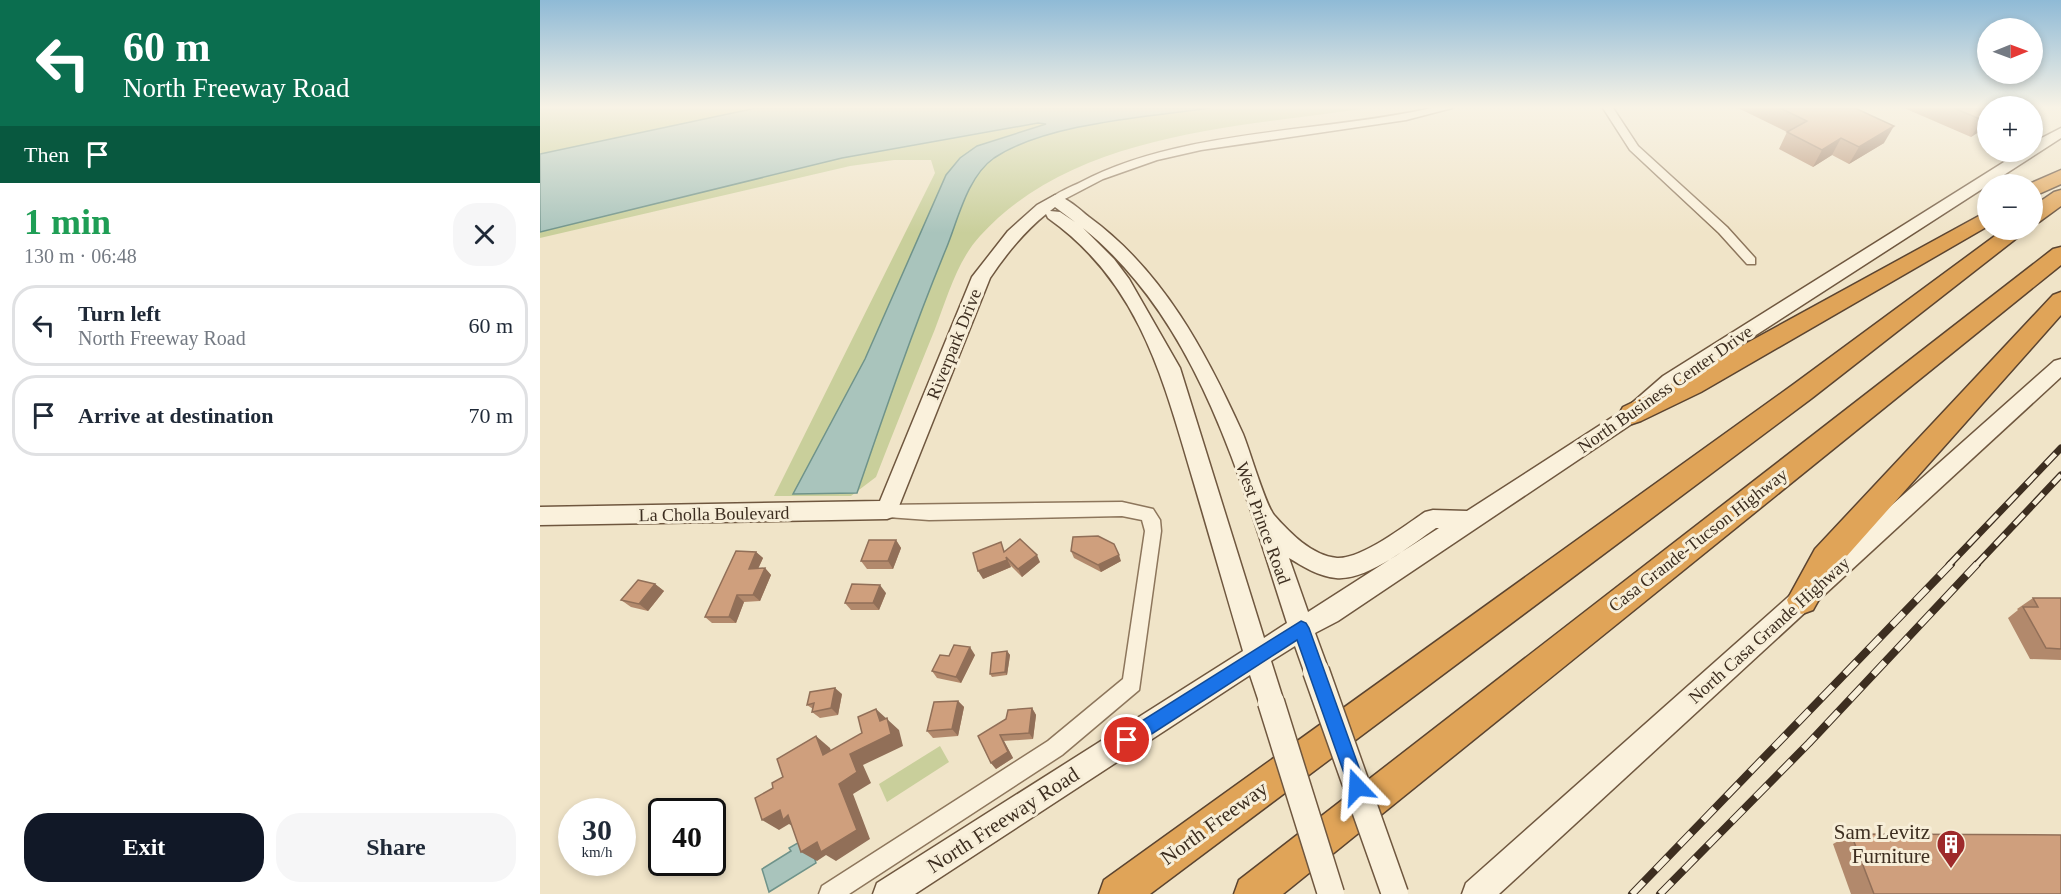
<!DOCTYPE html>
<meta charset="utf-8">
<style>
body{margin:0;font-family:"Times New Roman",serif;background:#f6f6f7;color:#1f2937;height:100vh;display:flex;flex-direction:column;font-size:22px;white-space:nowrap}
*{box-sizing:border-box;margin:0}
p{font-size:20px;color:#747a83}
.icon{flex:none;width:33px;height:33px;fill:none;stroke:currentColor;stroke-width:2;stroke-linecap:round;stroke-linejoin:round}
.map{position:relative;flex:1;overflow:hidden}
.panel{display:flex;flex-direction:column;background:#fff;width:540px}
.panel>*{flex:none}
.top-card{background:#0b6e4f;color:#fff;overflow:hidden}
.needle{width:39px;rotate:89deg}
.fabs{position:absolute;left:1437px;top:18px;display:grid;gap:12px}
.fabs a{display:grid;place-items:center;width:66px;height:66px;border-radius:50%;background:#fff;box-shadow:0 3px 9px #0003;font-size:30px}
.speed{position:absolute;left:18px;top:798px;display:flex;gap:12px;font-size:30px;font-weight:700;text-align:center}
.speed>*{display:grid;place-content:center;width:78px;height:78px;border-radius:50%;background:#fff;box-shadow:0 3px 9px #0003;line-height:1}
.speed small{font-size:15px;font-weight:400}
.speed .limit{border:3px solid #111;border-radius:9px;background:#fff;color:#111}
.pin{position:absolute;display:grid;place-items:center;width:51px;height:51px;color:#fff;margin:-26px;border:3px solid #fff;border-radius:50%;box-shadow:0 2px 6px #0007}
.me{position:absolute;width:66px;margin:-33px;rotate:340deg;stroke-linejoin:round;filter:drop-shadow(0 0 4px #0008)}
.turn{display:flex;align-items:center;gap:21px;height:126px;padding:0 24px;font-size:27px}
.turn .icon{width:78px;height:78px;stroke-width:2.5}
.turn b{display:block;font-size:42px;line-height:51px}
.then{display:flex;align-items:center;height:57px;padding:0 24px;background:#0003;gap:12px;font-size:22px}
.round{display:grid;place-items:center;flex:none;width:63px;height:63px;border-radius:24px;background:#f6f6f7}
.summary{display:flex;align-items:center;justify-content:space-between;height:102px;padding:0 24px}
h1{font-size:36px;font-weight:700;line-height:45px;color:#1e9e55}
.button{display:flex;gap:12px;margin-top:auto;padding:12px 24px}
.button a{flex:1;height:69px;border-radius:24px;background:#111827;color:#fff;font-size:24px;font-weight:700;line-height:69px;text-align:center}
.button a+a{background:#f6f6f7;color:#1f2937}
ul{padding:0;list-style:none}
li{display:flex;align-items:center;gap:18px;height:81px;margin:0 12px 9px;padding:0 12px;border:3px solid #e0e1e3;border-radius:24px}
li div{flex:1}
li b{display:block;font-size:22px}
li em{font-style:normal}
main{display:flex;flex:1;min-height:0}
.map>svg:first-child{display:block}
.green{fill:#c9cf9b}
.water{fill:#a9c4bc;stroke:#6f938a;stroke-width:1.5}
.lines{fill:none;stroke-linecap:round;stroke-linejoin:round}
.street-casing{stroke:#8d765c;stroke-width:3}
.secondary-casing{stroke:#6f573f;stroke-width:3}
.highway-casing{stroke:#5b4430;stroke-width:3}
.street{fill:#faf1dc;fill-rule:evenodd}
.secondary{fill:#faf1dc;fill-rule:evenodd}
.highway{fill:#e0a458;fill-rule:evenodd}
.rail-far1-casing{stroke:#3d2e20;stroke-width:7}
.rail-casing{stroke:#3d2e20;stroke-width:8}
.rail-far1{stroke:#f7eed8;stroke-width:4.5;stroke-dasharray:14;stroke-linecap:butt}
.rail{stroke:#f7eed8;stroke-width:6;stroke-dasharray:17;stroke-linecap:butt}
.secondary-bridge-casing{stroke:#6f573f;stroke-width:29;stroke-linecap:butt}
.secondary-bridge{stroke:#faf1dc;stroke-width:26}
.wall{fill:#b2896c}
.shaded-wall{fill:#916f58}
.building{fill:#cf9f7d;stroke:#916f58;stroke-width:1.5}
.route{fill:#1a73e8;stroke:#114b97;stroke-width:1.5}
.labels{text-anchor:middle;stroke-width:6;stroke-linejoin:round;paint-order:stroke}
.street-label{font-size:18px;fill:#3d2e20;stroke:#f7eed8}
.near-street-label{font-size:21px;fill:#3d2e20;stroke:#f7eed8}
.near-poi-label{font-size:21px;fill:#3d2e20;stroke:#f7eed8;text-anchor:end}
</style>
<main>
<section class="panel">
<div class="top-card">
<div class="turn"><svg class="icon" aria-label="left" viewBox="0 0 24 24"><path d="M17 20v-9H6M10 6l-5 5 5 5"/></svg><div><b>60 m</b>North Freeway Road</div></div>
<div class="then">Then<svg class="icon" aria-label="arrive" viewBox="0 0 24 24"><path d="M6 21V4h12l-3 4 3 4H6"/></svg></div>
</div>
<div class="summary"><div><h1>1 min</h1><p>130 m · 06:48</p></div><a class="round"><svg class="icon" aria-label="close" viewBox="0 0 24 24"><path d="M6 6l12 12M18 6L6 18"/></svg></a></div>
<ul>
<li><svg class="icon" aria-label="left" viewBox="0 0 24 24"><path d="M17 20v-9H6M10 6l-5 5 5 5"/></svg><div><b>Turn left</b><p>North Freeway Road</p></div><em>60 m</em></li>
<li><svg class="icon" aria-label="arrive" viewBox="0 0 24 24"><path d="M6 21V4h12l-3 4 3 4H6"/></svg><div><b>Arrive at destination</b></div><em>70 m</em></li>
</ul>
<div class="button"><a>Exit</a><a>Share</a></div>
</section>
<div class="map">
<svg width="1521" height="894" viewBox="0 0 1521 894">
<rect width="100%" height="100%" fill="#f0e4c8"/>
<g class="green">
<path d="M 0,108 L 829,108 C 700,127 534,132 440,236 C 417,261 407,298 395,329 C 375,378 355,428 336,477 L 311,496 L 234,496 L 395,173 L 391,160 L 354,160 L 310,166 L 0,238 Z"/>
<polygon points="400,746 409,762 347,802 339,784"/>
</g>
<g class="water">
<path d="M 216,108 L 670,108 C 607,117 507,123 454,158 C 427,177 418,220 406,249 C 373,329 345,411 317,493 L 253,494 L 325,359 L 406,175 L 420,158 L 437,146 L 506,124 L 498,123 L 302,158 L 0,232 L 0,154 Z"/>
<polygon points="268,837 276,863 229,892 222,869 251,851 249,848"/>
</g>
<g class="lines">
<g class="street-casing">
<g id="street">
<path d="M 892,108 L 912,108 L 866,120 L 661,150 L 617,160 L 563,179 L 519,202 L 515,203 L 509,200 C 517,192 531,187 541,182 C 642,129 780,133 892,108 Z"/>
<polygon points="1063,108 1073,108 1098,146 1187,227 1215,258 1215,264 1207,264 1179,233 1090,150"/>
<polygon points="582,502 613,509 620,520 621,531 599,690 522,755 309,894 279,894 282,886 508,741 583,679 605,531 602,520 582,516 389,520 347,517 341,515 339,510 341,505"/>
</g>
</g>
<g class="secondary-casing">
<g id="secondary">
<path d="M 1521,128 L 1521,138 L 1137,386 L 1099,419 L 798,621 L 775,633 L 789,671 L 785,680 L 776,683 L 767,680 L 755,646 L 731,661 L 744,702 L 740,711 L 731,715 L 722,711 L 710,675 L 375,894 L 333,894 L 337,883 L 703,651 C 686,594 670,537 653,480 C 623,379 600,283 508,218 L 506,214 C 484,232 466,254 450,278 L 355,516 L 347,519 L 0,525 L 0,507 L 340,501 L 432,277 L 468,231 L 497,205 L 515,195 C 528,198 539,209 549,217 C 623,271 666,352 703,434 C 710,451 725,504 734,515 C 749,532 772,556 797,558 C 822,559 864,526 885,512 L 893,510 L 927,511 L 1085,409 L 1123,376 L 1480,152 L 1492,152 L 1492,143 ZM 515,207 L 535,222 L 520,212 L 510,211 ZM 543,228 C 661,323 702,485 747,623 L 724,638 L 640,368 L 589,279 L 574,259 ZM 896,528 L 899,528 L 768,612 L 749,558 C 764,567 778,576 796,578 C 827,581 871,545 896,528 Z"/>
<polygon points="1521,359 1521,377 959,894 922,894 926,883 1514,361"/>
</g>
</g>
<g class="highway-casing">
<g id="highway">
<polygon points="1521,170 1521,184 1492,197 1492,184 1489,184"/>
<polygon points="1521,190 1521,206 1499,222 1492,223 1492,207 1514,192"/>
<polygon points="1448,211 1448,226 1161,392 1101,421 1092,424 1083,421 1079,414 1083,407 1143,378"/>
<polygon points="1463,230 1487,230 1272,398 610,894 559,894 564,880 1254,384"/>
<polygon points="1521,247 1521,265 743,894 694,894 699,880 1513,249"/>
<polygon points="1521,292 1521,315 1297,567 1273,610 1262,614 1251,610 1247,600 1275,549 1513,295"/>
</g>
</g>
<use href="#street" class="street"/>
<use href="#secondary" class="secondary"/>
<use href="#highway" class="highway"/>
<g class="rail-far1-casing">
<g id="rail-far1">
<polyline points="1409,565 1521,448"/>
<polyline points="1436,565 1521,475"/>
</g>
</g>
<g class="rail-casing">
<g id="rail">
<polyline points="1092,894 1411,564"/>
<polyline points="1120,894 1269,743 1437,564"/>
</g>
</g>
<use href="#rail-far1" class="rail-far1"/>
<use href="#rail" class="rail"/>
<g class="secondary-bridge-casing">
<g id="secondary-bridge">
<polyline points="776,671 855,894"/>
<polyline points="731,702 791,894"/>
</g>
</g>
<use href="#secondary-bridge" class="secondary-bridge"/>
</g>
<g class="wall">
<polygon points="1198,108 1315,108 1344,143 1309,164 1292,155 1273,167 1239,149 1247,132"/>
<polygon points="1364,108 1448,108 1448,126 1431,137"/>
<polygon points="356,540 361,548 353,569 327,569 321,561"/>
<polygon points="465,551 500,562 482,577 470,565 471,567 443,579"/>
<polygon points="531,551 581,561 561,572 534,558"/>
<polygon points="216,552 223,558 218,569 225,568 231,575 220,601 204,602 196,623 172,623 165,617"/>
<polygon points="115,584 124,591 108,611 91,607 81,600"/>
<polygon points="346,593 339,610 311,610 305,603"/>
<polygon points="1493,598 1521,598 1521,660 1490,659 1468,618 1478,610 1477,609"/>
<polygon points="467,651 470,655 467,675 452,677 450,674"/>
<polygon points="435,655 421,683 397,678 392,671 409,656"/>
<polygon points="302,694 298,715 280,718 272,712 273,709 267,705"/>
<polygon points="418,701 424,707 418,736 393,738 387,731"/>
<polygon points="492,708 496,715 493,739 464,741 473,758 456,769 451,763 438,736"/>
<polygon points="1311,834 1521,894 1311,894 1293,844"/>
</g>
<g class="shaded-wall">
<polygon points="1448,117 1448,126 1431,137 1442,120"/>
<polygon points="1354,126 1344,143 1309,164 1319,147"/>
<polygon points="1301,138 1292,155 1273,167 1282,150"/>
<polygon points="356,540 361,548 353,569 348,561"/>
<polygon points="216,552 223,558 215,575 209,569"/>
<polygon points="497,555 500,562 482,577 478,569"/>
<polygon points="579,555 581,561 561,572 558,565"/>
<polygon points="466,557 471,567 443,579 438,571"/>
<polygon points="225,568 231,575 220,601 213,595"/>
<polygon points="115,584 124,591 108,611 99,604"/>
<polygon points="340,585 346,593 339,610 333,603"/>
<polygon points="197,595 204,602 196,623 189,617"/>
<polygon points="430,647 435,655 421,683 416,677"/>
<polygon points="467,651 470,655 467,675 465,672"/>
<polygon points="295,688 302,694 298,715 291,708"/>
<polygon points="418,701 424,707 418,736 412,729"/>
<polygon points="492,708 496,715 493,739 489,733"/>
<polygon points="336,709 359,730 363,746 323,765 331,783 313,794 330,839 296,861 286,855 277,861 261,852 299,784 310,754"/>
<polygon points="460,735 464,741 473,758 456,769 451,763"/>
<polygon points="276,736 290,748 297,767 283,755"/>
<polygon points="240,810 264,825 259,830 249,824 239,830 222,820"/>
</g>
<g class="building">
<polygon points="1240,108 1315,108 1354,126 1319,147 1301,138 1282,150 1247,132 1267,121"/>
<polygon points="1414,108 1448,108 1448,117 1442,120"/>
<polygon points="558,536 574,544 579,555 558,565 531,551 533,537"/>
<polygon points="480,539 497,555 478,569 466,557 467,560 438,571 433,553 461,542 464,552"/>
<polygon points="329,540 356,540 348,561 321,561"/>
<polygon points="196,551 216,552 209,569 225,568 213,595 197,595 189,617 165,617"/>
<polygon points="98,580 115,584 99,604 81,600"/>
<polygon points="312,584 340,585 333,603 305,603"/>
<polygon points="1493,598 1521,598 1521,649 1506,648 1483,607 1498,607"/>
<polygon points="414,645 430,647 416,677 392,671 400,655 409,656"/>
<polygon points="467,651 465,672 450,674 452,653"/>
<polygon points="295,688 291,708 272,712 274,703 267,705 270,692"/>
<polygon points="418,701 412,729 387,731 394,702"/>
<polygon points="492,708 489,733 460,735 468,752 451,763 438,736 466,719 468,710"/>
<polygon points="336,709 340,721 347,718 351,734 310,754 317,772 299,784 317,830 281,852 277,842 261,852 248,815 243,820 240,810 222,820 215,798 233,788 232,783 243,777 237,759 276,736 283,755 322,733 318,717"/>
<polygon points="1311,834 1521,835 1521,894 1334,894"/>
</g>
<linearGradient id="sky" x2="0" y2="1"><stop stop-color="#8fbad6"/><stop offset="0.46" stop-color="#f8f3e6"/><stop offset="1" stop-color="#f8f3e6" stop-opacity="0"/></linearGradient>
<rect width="1521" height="233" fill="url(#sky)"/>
<polygon class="route" points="761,621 766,623 769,628 826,787 823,793 817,796 811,793 757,640 593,746 587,749 581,746 578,740 581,734"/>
<defs>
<g id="building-pin" transform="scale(1.5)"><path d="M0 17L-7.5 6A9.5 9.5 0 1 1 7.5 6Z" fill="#9e2a2b" stroke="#f7eed8"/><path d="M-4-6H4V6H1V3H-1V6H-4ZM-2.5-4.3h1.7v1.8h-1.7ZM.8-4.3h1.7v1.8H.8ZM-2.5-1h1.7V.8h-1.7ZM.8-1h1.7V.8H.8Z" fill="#fff"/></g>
</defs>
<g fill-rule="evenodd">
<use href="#building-pin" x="1411" y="844"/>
</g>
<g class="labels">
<g class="street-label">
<text transform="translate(414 344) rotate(-68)" y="6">Riverpark Drive</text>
<text transform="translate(1125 389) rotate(-35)" y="6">North Business Center Drive</text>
<text transform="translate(174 514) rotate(-1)" y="6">La Cholla Boulevard</text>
<text transform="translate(723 523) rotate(70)" y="6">West Prince Road</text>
<text transform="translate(1158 540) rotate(-38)" y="6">Casa Grande-Tucson Highway</text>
<text transform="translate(1229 630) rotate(-42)" y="6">North Casa Grande Highway</text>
</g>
<g class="near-street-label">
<text transform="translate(463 820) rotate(-33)" y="7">North Freeway Road</text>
<text transform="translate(674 823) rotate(-36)" y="7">North Freeway</text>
</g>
<g class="near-poi-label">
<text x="1390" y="839">Sam Levitz<tspan x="1390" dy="24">Furniture</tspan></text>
</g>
</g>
</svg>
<div class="fabs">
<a><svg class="needle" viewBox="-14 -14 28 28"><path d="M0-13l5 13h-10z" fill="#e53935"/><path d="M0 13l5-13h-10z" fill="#747a83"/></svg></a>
<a>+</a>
<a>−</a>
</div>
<div class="speed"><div>30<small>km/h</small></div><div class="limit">40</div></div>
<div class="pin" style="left:587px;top:740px;background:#d93025"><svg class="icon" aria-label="arrive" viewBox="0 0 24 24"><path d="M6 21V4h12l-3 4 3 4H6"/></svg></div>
<svg class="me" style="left:817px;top:787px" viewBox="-20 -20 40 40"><path d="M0-17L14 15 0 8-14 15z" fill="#1a73e8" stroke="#fff" stroke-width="4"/></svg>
</div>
</main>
